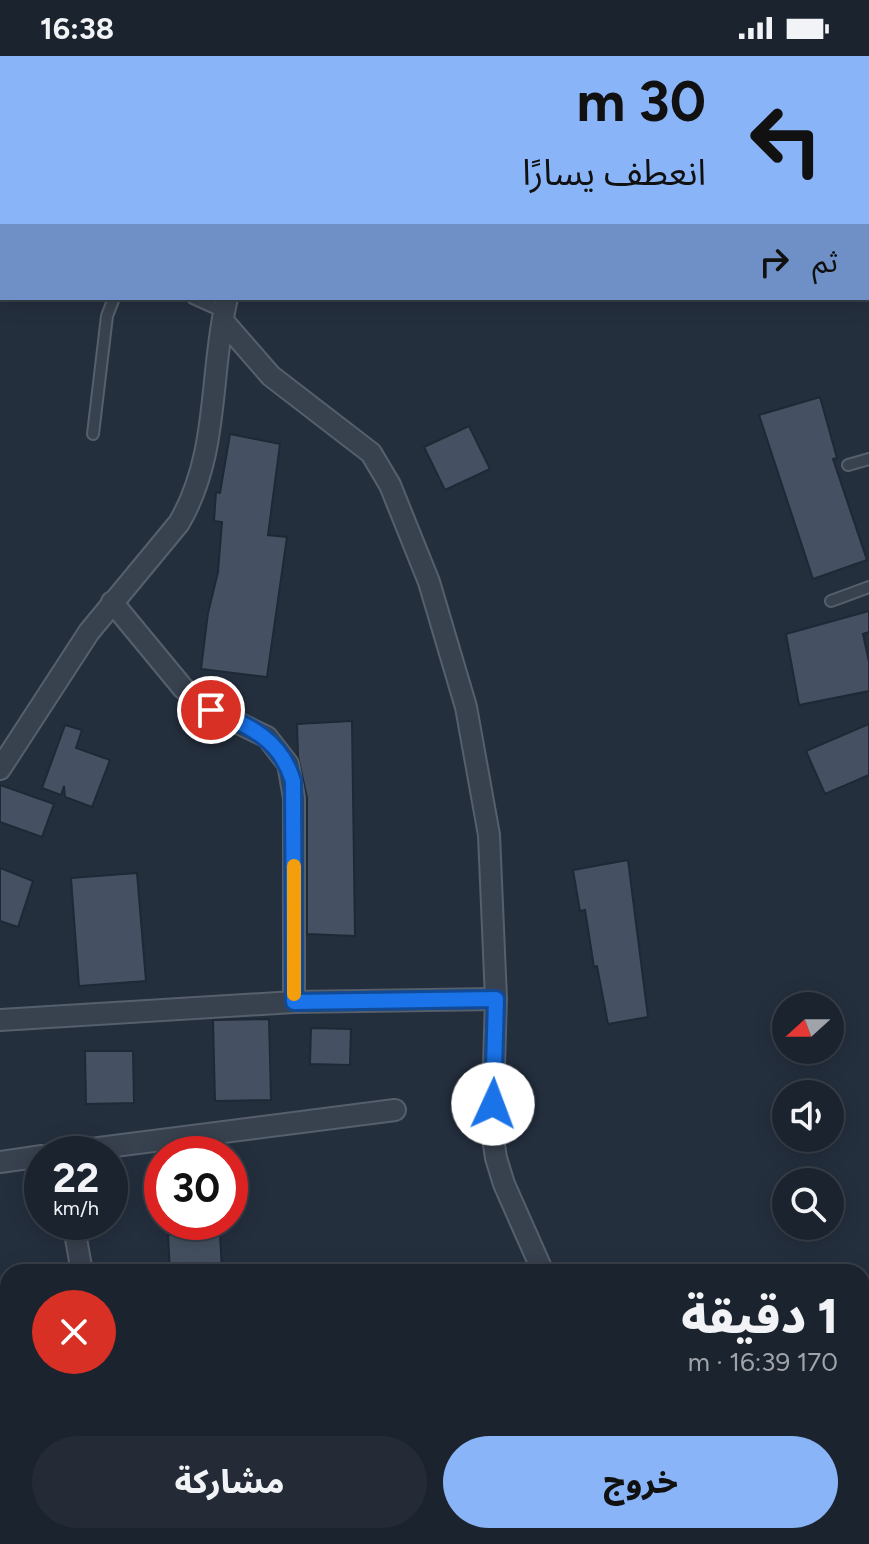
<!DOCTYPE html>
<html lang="ar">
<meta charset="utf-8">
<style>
body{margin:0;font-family:Figtree,"Noto Sans Arabic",sans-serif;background:#242b36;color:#f1f3f6;direction:rtl;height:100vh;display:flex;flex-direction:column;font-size:30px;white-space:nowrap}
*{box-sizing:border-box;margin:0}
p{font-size:26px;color:#a0a4aa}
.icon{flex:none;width:44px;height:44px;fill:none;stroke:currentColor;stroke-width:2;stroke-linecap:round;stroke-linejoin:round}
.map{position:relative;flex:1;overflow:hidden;direction:ltr}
.sheet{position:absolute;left:0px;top:1208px;width:870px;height:280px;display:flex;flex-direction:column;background:#1b232e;border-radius:24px 24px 0 0;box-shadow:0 4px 20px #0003,0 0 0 2px #39404a;direction:rtl}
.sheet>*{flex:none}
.guide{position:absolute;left:0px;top:0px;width:870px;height:244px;box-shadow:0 4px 20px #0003,0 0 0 2px #39404a;direction:rtl;background:#8ab4f8;color:#111;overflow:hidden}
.needle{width:52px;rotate:249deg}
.buttons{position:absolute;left:772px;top:936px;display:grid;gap:16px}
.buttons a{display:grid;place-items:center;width:72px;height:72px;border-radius:50%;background:#1b232e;box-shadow:0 4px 20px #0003,0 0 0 2px #39404a;font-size:40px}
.speed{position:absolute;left:24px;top:1080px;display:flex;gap:16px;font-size:40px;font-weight:700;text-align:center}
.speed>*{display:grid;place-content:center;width:104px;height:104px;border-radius:50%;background:#1b232e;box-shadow:0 4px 20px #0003,0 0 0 2px #39404a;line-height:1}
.speed small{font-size:20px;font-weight:400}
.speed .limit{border:12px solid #d22;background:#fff;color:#111}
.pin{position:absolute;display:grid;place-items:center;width:68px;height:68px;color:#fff;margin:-34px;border:4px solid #fff;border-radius:50%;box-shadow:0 2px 8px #0007}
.me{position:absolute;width:88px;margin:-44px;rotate:2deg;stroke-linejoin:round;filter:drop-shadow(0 0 6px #0008)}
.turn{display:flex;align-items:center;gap:28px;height:168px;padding:0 32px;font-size:36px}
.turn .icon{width:104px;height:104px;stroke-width:2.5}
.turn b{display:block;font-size:56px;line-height:68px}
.then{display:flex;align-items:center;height:76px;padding:0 32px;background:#0003;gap:16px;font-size:30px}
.round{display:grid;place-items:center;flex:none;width:84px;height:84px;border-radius:42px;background:#242b36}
.headline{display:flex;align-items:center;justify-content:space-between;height:136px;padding:0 32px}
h1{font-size:48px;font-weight:800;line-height:60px}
.button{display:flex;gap:16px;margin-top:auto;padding:16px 32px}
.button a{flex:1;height:92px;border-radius:48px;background:#8ab4f8;color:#111;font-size:32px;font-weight:800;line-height:92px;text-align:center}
.button a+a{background:#242b36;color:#f1f3f6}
.status{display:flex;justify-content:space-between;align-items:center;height:56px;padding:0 40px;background:#1b232e;direction:ltr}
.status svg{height:22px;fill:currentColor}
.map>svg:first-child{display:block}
.building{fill:#455162;stroke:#1f2835;stroke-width:2}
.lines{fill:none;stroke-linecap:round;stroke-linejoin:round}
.lane-casing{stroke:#565f6c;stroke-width:14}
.street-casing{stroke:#565f6c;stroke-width:24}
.lane{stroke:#38414e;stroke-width:10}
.street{stroke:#38414e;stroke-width:20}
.route-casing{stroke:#114b97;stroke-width:20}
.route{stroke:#1a73e8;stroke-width:14}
.slow{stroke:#f59e0b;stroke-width:14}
</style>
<div class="status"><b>16:38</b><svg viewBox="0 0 49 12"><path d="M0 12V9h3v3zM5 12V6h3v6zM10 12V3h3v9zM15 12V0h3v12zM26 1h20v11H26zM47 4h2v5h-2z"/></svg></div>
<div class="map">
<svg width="869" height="1488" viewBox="0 0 869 1488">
<rect width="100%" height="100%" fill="#242f3e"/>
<g class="building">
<polygon points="820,341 837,402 833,403 867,504 813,523 759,359"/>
<polygon points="469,370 490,413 445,434 424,391"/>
<polygon points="230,378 280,388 268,479 287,481 267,621 201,613 208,557 218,516 222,466 214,465 216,436 220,437"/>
<polygon points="869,555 869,576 863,578 869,606 869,635 799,649 786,578"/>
<polygon points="352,665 355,880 307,878 307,742 298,700 297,668"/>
<polygon points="869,668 869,719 825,738 806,695"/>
<polygon points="65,669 82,674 76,692 110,704 92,751 65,741 64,730 61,739 42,732"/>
<polygon points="0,729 54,748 42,781 0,766"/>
<polygon points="628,804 648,961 608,968 597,910 594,911 585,854 580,855 573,814"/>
<polygon points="0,812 33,825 18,871 0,865"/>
<polygon points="137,817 146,925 79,930 71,822"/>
<polygon points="269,963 271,1044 215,1045 213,964"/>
<polygon points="311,972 351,973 350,1009 310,1008"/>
<polygon points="85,995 133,995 134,1047 86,1048"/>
<polygon points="220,1177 222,1216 170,1216 168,1179"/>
</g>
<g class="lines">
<g class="lane-casing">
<g id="lane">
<polyline points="193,242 224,256"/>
<polyline points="93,378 107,260 114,242"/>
<polyline points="848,409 869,403"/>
<polyline points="831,545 869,531"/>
</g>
</g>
<g class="street-casing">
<g id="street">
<polyline points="385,2 387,0"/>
<polyline points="223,265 271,320 371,397 390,429 429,526 466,651 489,779 496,943 492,1075 496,1102 504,1128 543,1216"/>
<polyline points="112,546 183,632 211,654 267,681 288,708 294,742 294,946"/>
<path d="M 0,713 L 89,576 L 179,467 C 220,397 209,318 227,242"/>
<polyline points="0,964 294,946 496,943"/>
<polyline points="52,1098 395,1054"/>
<polyline points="0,1106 42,1100"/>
<polyline points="73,1166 82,1216"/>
<polyline points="0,1470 8,1472"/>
<polyline points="23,1480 35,1488"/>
<polyline points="692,1480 696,1488"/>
</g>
</g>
<use href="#lane" class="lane"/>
<use href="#street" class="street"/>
</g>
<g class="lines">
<g class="route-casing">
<path id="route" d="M 211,654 C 249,670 280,682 293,725 L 294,946 L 496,943 L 493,1048"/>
</g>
<use href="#route" class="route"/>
<polyline class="slow" points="294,810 294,938"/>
</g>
</svg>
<div class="buttons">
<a><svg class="needle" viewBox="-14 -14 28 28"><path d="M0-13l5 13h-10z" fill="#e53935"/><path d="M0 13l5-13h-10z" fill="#a0a4aa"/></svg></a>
<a><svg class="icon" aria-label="sound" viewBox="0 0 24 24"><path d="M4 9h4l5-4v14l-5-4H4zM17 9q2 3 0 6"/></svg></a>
<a><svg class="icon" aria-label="search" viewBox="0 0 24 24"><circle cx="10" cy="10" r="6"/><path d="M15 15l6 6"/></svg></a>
</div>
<div class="speed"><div>22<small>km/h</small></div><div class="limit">30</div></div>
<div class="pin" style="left:211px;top:654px;background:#d93025"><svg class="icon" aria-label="arrive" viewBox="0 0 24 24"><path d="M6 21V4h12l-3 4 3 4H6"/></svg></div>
<svg class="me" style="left:493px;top:1048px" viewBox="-20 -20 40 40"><circle r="19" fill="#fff"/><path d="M0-13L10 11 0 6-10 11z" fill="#1a73e8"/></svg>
<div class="guide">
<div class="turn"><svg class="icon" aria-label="left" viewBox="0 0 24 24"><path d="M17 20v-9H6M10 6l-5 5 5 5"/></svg><div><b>30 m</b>انعطف يسارًا</div></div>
<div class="then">ثم<svg class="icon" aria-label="right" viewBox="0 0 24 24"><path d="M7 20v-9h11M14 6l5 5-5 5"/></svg></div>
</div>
<section class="sheet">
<div class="headline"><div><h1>1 دقيقة</h1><p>170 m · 16:39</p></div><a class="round" style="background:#d93025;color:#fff"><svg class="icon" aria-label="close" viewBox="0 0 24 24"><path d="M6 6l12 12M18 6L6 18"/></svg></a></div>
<div class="button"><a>خروج</a><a>مشاركة</a></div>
</section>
</div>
